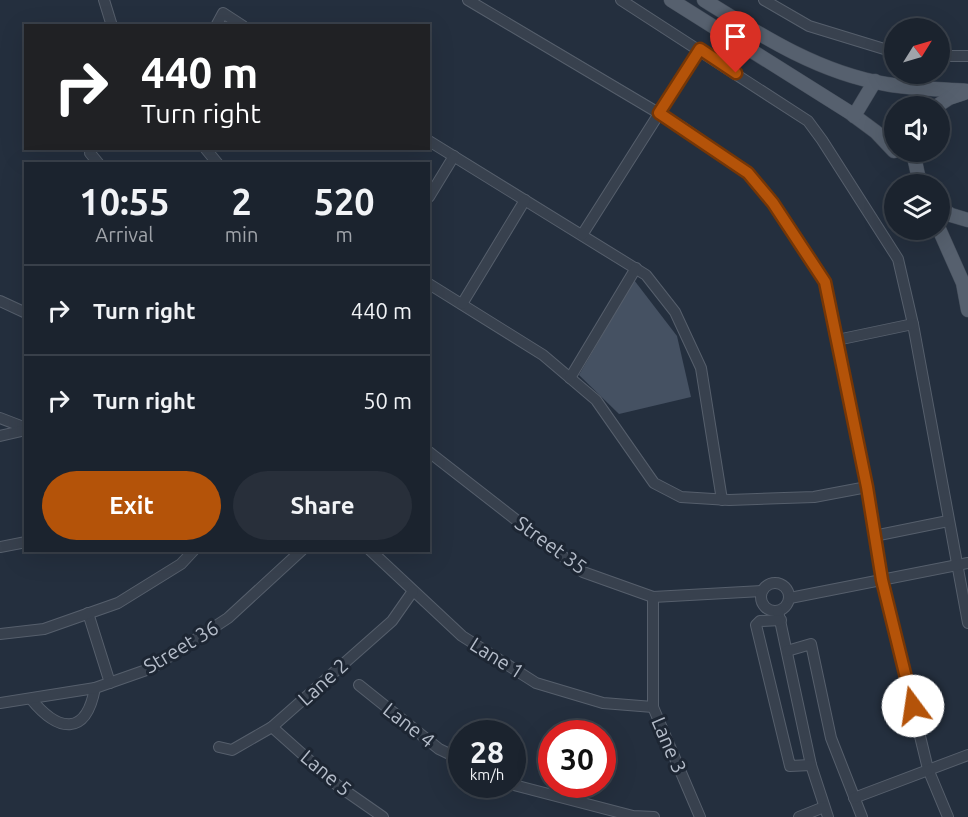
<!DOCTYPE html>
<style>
body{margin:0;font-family:Ubuntu,sans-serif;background:#282f3a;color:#f1f3f6;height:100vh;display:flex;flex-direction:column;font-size:22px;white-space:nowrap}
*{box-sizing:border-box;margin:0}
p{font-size:20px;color:#a0a4aa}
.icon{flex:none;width:33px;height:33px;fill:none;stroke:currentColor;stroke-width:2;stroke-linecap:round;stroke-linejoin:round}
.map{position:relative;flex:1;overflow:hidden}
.drawer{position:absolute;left:24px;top:162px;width:406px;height:390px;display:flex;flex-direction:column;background:#1b232e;border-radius:0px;box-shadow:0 6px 24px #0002,0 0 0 2px #39404a}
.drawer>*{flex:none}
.guide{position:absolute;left:24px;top:24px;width:406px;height:126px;border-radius:0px;box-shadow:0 6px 24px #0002,0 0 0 2px #39404a;background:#202124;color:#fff;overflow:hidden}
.needle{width:39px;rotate:53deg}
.tools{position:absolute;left:884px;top:18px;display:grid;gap:12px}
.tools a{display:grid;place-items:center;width:66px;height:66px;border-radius:50%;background:#1b232e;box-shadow:0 6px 24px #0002,0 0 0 2px #39404a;font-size:30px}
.speed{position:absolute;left:448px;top:720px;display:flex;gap:12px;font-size:30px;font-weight:700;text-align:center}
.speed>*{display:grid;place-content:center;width:78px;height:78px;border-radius:50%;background:#1b232e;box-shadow:0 6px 24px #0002,0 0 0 2px #39404a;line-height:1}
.speed small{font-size:15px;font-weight:400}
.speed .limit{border:9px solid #d22;background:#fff;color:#111}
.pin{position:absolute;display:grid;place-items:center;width:51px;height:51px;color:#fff;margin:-62px -26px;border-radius:50% 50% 50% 0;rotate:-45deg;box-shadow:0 0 6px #0007}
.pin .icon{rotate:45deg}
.me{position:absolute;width:66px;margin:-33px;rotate:346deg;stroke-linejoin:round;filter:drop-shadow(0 0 4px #0008)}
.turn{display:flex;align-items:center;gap:21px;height:126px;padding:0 18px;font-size:27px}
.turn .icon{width:78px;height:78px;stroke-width:2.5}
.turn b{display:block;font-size:42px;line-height:51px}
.eta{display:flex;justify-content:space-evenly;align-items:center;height:102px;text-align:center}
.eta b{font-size:36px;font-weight:700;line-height:42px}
.primary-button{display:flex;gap:12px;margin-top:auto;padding:12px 18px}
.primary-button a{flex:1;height:69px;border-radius:36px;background:#b45309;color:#fff;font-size:24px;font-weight:700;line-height:69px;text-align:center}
.primary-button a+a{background:#282f3a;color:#f1f3f6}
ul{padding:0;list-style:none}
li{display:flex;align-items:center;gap:18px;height:90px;padding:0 18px;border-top:2px solid #39404a}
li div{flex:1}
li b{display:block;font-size:22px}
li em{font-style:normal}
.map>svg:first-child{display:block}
.building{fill:#455162}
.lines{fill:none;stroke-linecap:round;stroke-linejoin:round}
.minor-casing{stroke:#565f6c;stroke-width:12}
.major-casing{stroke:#414a57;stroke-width:15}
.minor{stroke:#38414e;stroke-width:10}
.major{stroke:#56606e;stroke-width:14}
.route-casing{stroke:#753606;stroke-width:15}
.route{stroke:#b45309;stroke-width:10}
.labels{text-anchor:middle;stroke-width:6;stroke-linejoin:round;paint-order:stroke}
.street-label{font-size:20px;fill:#b4bcc9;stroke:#1d2633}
</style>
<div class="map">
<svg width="968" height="817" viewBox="0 0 968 817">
<rect width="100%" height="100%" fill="#242f3e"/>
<polygon class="building" points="634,280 677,336 691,397 619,414 579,375"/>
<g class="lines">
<g class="minor-casing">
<g id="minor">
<polyline points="104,0 112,26"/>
<polyline points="468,0 682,127 748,173 773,203 825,282 867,487 882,580 928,769 948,817"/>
<polyline points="621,0 808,121 822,140 898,259 913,324 968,623"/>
<polyline points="764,0 809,26 894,52"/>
<polyline points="216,26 223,13 243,26"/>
<polyline points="939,56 968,56"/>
<polyline points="429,141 646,275 675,312 701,368 722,500"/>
<polyline points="205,148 218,164"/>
<polyline points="90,153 99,164"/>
<polyline points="429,197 454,156"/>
<polyline points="582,235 700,49"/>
<polyline points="429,284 543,355 596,400 654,483 681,497 729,500 814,497 867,487"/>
<polyline points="0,301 26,313"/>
<polyline points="462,304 525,200"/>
<polyline points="837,340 913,324"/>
<polyline points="570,378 636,268"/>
<polyline points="0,418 26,428"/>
<polyline points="0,436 26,430"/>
<polyline points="429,452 583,572 653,597 762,591"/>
<polyline points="874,536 948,521"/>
<polyline points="0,547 26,542"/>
<polyline points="370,550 462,636 536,683 603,703 653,707"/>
<circle cx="775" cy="597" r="14"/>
<polyline points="653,597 653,707 700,817"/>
<polyline points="790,598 968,563"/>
<polyline points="778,611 811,765 828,817"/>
<polyline points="88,613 110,683"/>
<polyline points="781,620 760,621 756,625 790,766 811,765"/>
<polyline points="0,634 44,629 118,603 181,564 194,550"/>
<polyline points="787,651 811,644 831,738 862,817"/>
<polyline points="359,685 439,749 462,760"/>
<path d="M 31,699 C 58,732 86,737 95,688"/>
<polyline points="0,703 95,688 152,668 228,618 302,550"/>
<polyline points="272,727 337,785 383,817"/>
<polyline points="219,747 232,750 272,727 392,621 413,591"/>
<polyline points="510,784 633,816 654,817"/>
<polyline points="854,798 968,755"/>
<polyline points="799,817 824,807"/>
</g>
</g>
<g class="major-casing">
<g id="major">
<polyline points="671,0 849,112 876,132 894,151"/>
<path d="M 704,0 C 760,35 819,73 886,84 C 913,89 941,89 968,91"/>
<polyline points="937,106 949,98 964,93"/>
<polyline points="854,116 875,81"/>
<polyline points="913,152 920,184"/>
<polyline points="939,207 951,215 968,220"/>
<polyline points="939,229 963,283 968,310"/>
</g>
</g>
<use href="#minor" class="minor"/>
<use href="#major" class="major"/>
</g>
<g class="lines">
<g class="route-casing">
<polyline id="route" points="736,73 700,49 659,113 748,173 773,203 825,282 867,487 882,580 913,706"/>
</g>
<use href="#route" class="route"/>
</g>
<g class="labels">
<g class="street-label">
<text transform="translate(551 545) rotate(36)" y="7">Street 35</text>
<text transform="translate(181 647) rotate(-31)" y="7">Street 36</text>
<text transform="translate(497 658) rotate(32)" y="7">Lane 1</text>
<text transform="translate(323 682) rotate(-42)" y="7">Lane 2</text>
<text transform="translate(409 725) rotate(38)" y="7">Lane 4</text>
<text transform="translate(669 745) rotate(67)" y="7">Lane 3</text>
<text transform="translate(326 773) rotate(40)" y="7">Lane 5</text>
</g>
</g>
</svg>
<div class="tools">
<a><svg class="needle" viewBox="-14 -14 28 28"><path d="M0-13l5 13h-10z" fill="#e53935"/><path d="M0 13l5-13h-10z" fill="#a0a4aa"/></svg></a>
<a><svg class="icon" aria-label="sound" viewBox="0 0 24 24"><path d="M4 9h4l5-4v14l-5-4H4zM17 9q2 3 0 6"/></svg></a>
<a><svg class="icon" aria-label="layers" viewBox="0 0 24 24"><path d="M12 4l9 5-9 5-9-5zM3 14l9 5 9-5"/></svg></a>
</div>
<div class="speed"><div>28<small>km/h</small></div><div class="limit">30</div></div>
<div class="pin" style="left:736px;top:73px;background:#d93025"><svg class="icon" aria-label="arrive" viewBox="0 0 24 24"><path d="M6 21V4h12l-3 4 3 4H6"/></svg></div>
<svg class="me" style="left:913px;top:706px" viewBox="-20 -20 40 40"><circle r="19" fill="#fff"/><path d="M0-13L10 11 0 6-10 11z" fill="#b45309"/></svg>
<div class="guide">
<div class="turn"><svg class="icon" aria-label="right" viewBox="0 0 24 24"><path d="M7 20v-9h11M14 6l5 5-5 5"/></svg><div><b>440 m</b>Turn right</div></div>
</div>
<section class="drawer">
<div class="eta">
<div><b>10:55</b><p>Arrival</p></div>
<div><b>2</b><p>min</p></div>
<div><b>520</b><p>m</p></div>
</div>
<ul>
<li><svg class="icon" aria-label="right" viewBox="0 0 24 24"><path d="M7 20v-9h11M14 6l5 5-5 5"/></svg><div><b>Turn right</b></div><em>440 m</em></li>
<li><svg class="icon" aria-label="right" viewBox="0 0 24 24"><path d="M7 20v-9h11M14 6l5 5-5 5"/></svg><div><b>Turn right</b></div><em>50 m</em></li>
</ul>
<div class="primary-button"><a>Exit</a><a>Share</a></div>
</section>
</div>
